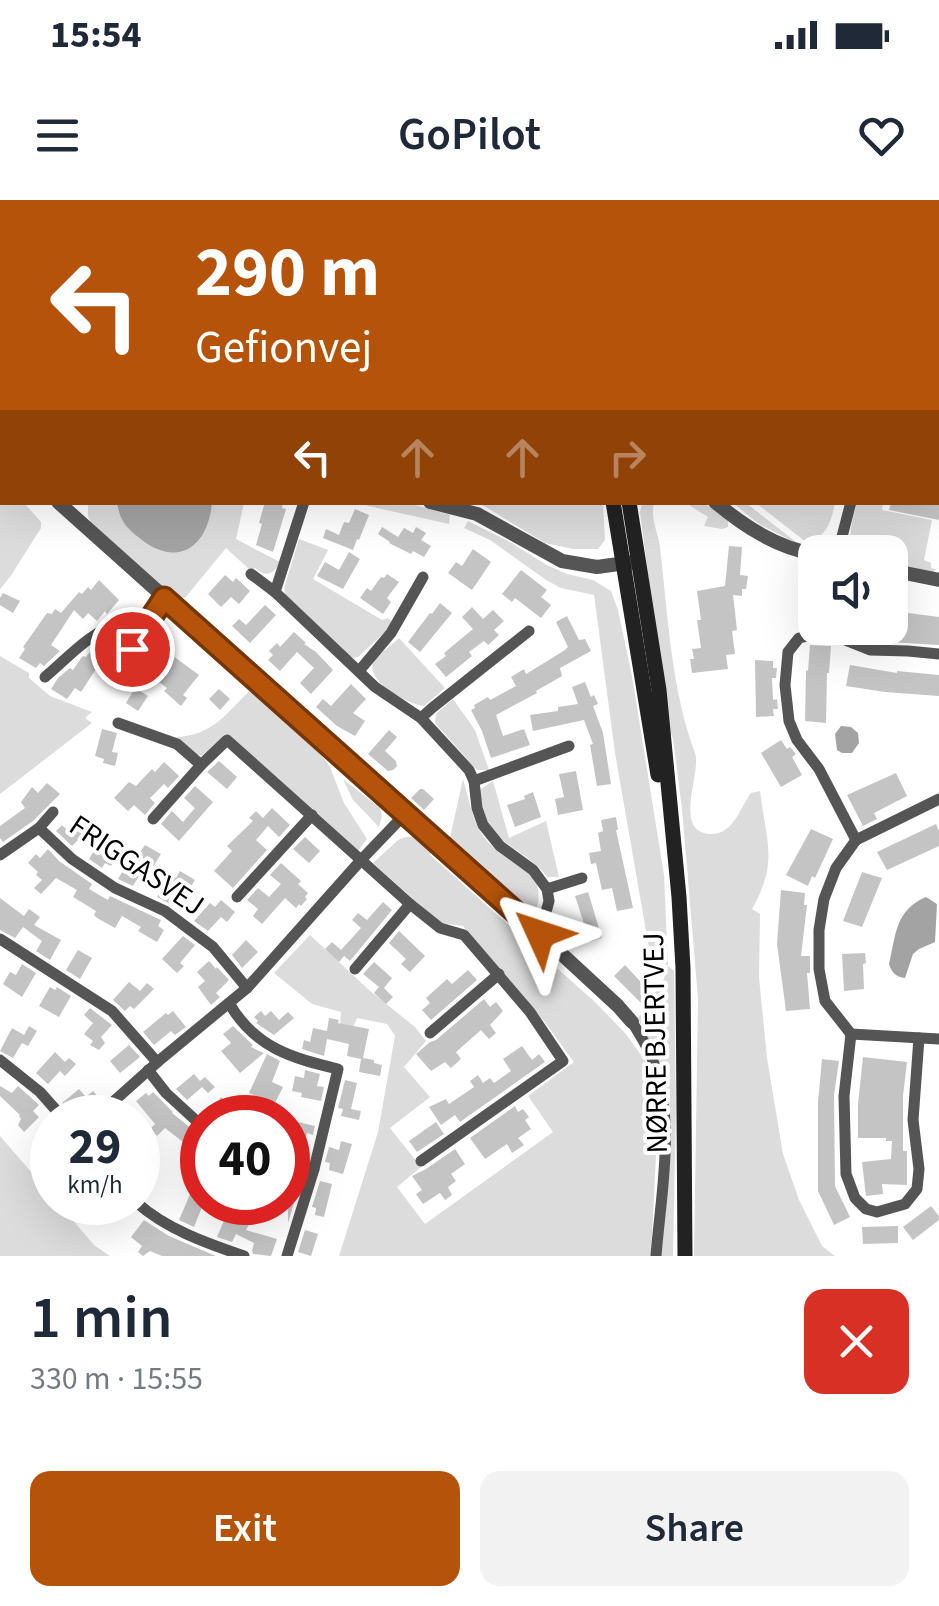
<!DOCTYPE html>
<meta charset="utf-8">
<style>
body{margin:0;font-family:"Source Sans 3",sans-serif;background:#f2f2f3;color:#1f2937;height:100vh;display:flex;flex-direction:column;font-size:38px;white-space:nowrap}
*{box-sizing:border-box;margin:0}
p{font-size:32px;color:#747a83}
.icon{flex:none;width:55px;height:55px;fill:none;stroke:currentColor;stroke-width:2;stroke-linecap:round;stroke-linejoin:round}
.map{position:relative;height:1056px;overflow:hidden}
.sheet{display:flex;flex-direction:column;background:#fff;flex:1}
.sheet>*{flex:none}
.top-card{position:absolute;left:0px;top:0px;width:940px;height:305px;box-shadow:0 10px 40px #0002;background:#b45309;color:#fff;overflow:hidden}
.controls{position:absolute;left:798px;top:335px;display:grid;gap:20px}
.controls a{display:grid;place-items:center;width:110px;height:110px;border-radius:20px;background:#fff;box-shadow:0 10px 40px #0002;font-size:50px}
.speed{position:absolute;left:30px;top:895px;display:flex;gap:20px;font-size:50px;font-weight:700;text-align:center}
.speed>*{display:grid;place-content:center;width:130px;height:130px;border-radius:50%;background:#fff;box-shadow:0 10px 40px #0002;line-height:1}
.speed small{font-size:25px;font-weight:400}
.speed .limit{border:15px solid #d22;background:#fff;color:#111}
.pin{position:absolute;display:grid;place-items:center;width:85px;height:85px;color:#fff;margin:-42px;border:5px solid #fff;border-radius:50%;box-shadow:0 2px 10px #0007}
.me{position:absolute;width:110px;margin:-55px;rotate:312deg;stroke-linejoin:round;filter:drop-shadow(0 0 8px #0008)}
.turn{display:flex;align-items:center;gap:35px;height:210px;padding:0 30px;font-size:45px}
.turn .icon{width:130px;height:130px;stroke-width:2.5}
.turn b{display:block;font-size:70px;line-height:85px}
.lanes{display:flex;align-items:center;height:95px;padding:0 30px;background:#0003;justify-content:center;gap:50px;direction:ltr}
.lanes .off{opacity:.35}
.round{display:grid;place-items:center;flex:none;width:105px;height:105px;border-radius:20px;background:#f2f2f3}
.summary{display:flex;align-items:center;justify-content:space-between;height:170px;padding:0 30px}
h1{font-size:60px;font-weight:600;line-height:75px}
.cta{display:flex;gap:20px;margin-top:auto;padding:20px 30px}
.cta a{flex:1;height:115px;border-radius:20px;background:#b45309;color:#fff;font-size:40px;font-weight:600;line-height:115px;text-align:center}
.cta a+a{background:#f2f2f3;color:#1f2937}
.status{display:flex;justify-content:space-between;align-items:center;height:70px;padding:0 50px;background:#fff;direction:ltr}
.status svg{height:28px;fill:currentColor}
header{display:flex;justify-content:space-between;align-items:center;height:130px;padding:0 30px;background:#fff;font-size:45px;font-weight:600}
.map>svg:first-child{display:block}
.green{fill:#dcdcdc}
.water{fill:#a3a3a3}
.building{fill:#c4c4c4}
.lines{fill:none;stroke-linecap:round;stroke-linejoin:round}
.minor{stroke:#555;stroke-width:11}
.tertiary{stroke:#555;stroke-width:14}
.secondary{stroke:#222;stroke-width:15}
.route-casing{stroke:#753606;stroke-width:25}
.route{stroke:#b45309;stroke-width:18}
.labels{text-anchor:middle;stroke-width:8;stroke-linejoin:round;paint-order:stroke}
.street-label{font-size:30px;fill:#000;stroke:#fff}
</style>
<div class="status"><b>15:54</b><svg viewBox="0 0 49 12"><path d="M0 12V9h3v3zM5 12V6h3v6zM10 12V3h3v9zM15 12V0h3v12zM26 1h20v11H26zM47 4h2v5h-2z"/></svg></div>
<header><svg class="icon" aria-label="menu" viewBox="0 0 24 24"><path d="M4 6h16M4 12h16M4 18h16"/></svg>GoPilot<svg class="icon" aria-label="heart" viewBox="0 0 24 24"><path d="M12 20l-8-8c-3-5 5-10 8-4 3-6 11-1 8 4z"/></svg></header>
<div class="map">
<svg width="939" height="1056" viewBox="0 0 939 1056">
<rect width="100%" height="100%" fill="#fff"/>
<g class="green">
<rect x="124" y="0" width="285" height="2"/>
<polygon points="0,278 2,280 2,302 24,303 41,322 41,328 10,377 0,389"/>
<path d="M 88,303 L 117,303 C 120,322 127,329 143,341 C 182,369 206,344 212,303 L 244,303 L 236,339 L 280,362 C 274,374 266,378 255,368 L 251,371 L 226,348 L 185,398 L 173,397 L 91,323 L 88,316 Z"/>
<polygon points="355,303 408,303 450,315 449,324"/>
<polygon points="479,303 603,303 605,340 598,349 573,349 545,343"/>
<path d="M 642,303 L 654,303 C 650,318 658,332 660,347 C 668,416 671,488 695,553 C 702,572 672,632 710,634 C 734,635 740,607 751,593 L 760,591 C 766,641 779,662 752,709 L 760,714 L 759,777 L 767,858 L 783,954 L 799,1000 L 822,1046 L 835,1056 L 694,1056 L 698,799 L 682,609 L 673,539 L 667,523 L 640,312 Z"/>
<polygon points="686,303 704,303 728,321 728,327 722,329 704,326 708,317"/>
<polygon points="733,303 746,303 800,345 759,324"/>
<path d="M 756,303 L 835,303 C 831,322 827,337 806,342 Z"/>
<path d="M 857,303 L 883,303 L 882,310 L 932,320 L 924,360 L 931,363 L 931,368 L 936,369 L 933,373 L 890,364 L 890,352 L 857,352 C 845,339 853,319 857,303 Z"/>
<polygon points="468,321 508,341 547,365 567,374 593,380 611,391 618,410 632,476 664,675 668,766 674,771 676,907 673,1056 661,1056 668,933 655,854 638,818 664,779 668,766 650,754 615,553 594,395 561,388 546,380 490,340 464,328"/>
<polygon points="299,339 328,350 313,379 382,420 387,418 392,421 386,431 358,457 351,458 286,398 284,388"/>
<path d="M 399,438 L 445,488 L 424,506 C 409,505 363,480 374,461 C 379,453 392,445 399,438 Z"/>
<polygon points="0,456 29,473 29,478 50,496 92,512 85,518 92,523 0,594"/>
<path d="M 251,489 L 256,490 L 323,557 L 330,567 L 344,603 L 367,639 L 357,652 L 225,534 L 203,555 L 196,555 L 176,537 C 213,535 226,514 251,489 Z"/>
<polygon points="453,499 475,530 489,570 477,570 435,523 436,514"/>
<polygon points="343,579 380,608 382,616 379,627 353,600"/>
<path d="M 463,579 C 468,597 472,616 481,633 C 500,664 551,664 536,711 L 527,714 L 449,642 Z"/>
<path d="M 493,581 L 509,638 L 546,621 L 559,677 L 547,677 C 528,651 495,645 483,615 C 480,608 479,599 478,591 Z"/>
<polygon points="405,637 414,637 432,652 430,655 595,802 626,834 648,865 658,914 651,1056 339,1056 378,932 395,836 387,824 357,818 348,839 339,838 341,812 312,804 274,773 310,735 369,790 415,827 426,841 404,867 430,897 390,928 421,967 397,987 425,1024 553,932 528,896 574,862 544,821 463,726 440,723 373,663 398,640"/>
<polygon points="0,936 52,996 52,1002 58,1003 94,1045 110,1056 0,1056"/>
</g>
<g class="water">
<path d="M 212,303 C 208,345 180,368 143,341 C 127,329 120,322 117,303 Z"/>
<polygon points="841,526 851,527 858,533 859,543 852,553 842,553 837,550 835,534"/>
<path d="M 926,697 L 937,704 L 935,742 L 919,749 L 913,754 L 905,778 C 896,777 892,773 889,764 C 896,735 895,710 926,697 Z"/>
</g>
<g class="building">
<polygon points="265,302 283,302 282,308 286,309 273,352 256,345 262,324 259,323"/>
<polygon points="891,302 939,302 939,320 889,310"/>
<polygon points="355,309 369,315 359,340 357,339 353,350 323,338 326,329 339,335 344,322 349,323"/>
<polygon points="382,327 398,337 404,328 413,333 416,327 426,333 421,340 431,346 424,357 413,351 411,354 389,343 390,342 378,334"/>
<polygon points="729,346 742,347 740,375 748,376 746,389 742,389 742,396 733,395 737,430 732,431 735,454 726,455 728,469 692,473 690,459 694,459 692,449 701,448 697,420 701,420 697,391 725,386"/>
<polygon points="473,349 491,362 472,390 448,373 456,362 462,366"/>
<polygon points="349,352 360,359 343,389 317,376 325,362 339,370"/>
<polygon points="521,370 547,390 541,397 551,405 541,418 515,398 512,402 502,394"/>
<polygon points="387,374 399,382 387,398 391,402 383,414 360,398 367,388 371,391 381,377 384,378"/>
<polygon points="225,375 233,382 236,378 250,391 239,404 231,397 221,407 208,394"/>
<polygon points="99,380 119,400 107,414 105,411 97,421 88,413 83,419 74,410 51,445 60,451 44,466 40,463 36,468 19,458 25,449 23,447 47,413 52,414 55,409 61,413 79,392 82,394 88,387 91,390"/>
<polygon points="3,393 20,401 13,413 0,405 0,398"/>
<polygon points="440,403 452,413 420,452 408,442 430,413 432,414"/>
<polygon points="265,405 276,415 250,443 232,426 239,419 246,425"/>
<polygon points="472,407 483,419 493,410 504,421 494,430 499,435 488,445 484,441 469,452 472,456 446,477 435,464 446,456 444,453 473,429 462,417"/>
<polygon points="908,413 939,417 939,445 872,441 872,428 890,428 890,415 908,416"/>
<polygon points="567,416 579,440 585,439 591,451 560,468 562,476 536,491 537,493 496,515 503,536 524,529 530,545 491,558 482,531 471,510 475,508 474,505 488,497 490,500 516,486 511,477 524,469 526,474 565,450 568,447 556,422"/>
<polygon points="294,432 306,443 304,444 316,452 333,470 311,494 300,483 314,468 297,452 280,471 268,460 273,455 269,451 277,443 280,447"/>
<polygon points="810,445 831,446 829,473 827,473 826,523 805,521 806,470 808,471"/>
<polygon points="94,447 109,457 102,469 98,466 81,492 75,488 67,499 51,489 58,478 70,468 73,470 81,458 83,456 86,457"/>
<polygon points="165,450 199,475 183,495 187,498 181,506 164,491 167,488 148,474"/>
<polygon points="755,460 773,461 773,468 777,468 776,478 772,478 773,500 777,499 778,509 773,509 774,516 756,517"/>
<polygon points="850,465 897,473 897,471 939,475 939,496 885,492 846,486"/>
<polygon points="585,482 591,497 594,495 598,504 593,506 603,533 611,584 597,586 590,545 593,544 584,520 533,531 530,515 558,511 558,507 578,504 572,487"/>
<polygon points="351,484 366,499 353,513 365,521 355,536 337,526 316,507 323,499 331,506"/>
<polygon points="135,488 148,496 138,511 126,503"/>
<polygon points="219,489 230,499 220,510 209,499"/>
<polygon points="102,529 117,533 112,552 118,553 115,566 103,563 104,559 95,556"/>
<polygon points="389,530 397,537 385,551 396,561 397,566 393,570 388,571 368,554"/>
<polygon points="781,540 787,549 790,547 796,554 792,557 802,575 781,587 761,553"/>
<polygon points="219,561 237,577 227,589 207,572"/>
<polygon points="164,562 179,576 168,588 164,584 150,598 155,603 145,615 134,605 128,611 114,598 129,582 136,586 152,569 155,572"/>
<polygon points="576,571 583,610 558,615 555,599 564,597 559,574"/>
<polygon points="896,573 907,596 874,613 877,619 863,626 847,595"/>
<polygon points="47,583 60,594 33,621 3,642 0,638 0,626 25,608 21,602 32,587 38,593"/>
<polygon points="195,586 213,602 179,641 161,624 172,611 183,622 195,608 184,598"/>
<polygon points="420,589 423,589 434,599 424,610 411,598"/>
<polygon points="533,592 541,617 515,627 507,605 525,599 524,596"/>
<polygon points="272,608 290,625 279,637 268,626 256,640 267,650 233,688 214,671 232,651 227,646 253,621 249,618 256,611 263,618"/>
<polygon points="616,617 618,630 616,630 633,708 617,711 612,688 602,690 596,663 591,664 589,653 601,651 598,633 603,631 601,620"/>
<polygon points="76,620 86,629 113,645 118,636 126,641 111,666 105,663 102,668 89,659 95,649 81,637 72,646 56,631 62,625 67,630"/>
<polygon points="936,624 939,631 939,646 887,670 877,652"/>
<polygon points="811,629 833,639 815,678 812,676 808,686 786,675"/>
<polygon points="305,637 320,651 309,663 293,649"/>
<polygon points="145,645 161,654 153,667 146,664 133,686 118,679 133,654 137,657"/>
<polygon points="48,649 59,661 92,684 89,689 108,700 110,696 161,720 158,726 164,730 157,742 138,731 141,727 122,716 115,728 97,718 94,715 96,711 73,697 77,690 56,678 41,694 34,688 42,680 36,675 38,672 28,663 36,654 40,658"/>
<polygon points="281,663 301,681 298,684 308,693 305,697 307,699 301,706 299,704 296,708 285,698 262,724 253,716 258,709 247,700 258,688 269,697 281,684 270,675"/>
<polygon points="180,671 195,680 189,690 182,688 172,705 157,697 170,674 176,678"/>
<polygon points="862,672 882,678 862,727 843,721"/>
<polygon points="781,690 805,693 804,705 807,705 801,756 810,756 810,773 807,773 810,809 786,811 777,744"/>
<polygon points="588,692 602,738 590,742 575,696"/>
<polygon points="0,698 24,716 29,709 40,717 34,725 61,740 50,760 36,751 42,741 23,727 15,738 0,730"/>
<polygon points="221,700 235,712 227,722 221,717 208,731 194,721 210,703 215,707"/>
<polygon points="383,702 392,710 350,761 344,756 339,762 325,749 332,742 341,750 361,728 352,720 358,713 367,720"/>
<polygon points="399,731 425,756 410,772 401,764 406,759 389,743"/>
<polygon points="183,736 195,745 180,763 184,766 177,773 162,759"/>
<polygon points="246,740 258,752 242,768 232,755"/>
<polygon points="78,750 92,758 80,779 66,770"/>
<polygon points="865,753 866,763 863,764 864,789 844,791 842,754"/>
<polygon points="209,761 216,769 217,767 229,780 216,793 220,797 211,805 198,787 205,781 197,772"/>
<polygon points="374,762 392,778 384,788 393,797 386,804 374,793 379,787 363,774"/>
<polygon points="22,764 36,773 22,797 3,784 10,772 16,775"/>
<polygon points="625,765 651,793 641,803 614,776"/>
<polygon points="468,770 477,780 431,820 422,810 430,803 426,798 447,779 452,784"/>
<polygon points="129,782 140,791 147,783 154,789 134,809 130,806 125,811 113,800"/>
<polygon points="50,787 55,790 57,787 71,796 59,817 39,806"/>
<polygon points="484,799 490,807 496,802 503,811 490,825 496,833 489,839 481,830 456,852 461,859 451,868 445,862 431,871 416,854 430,842 436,840"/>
<polygon points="90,808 112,825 101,837 105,843 99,850 90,845 93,841 84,834 93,823 84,815"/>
<polygon points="173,811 186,827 175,835 171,831 154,845 143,832 166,813 168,815"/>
<polygon points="261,811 265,816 271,811 279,820 288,812 294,818 274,835 256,823 258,821 254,817"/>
<polygon points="329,818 339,820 338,823 369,829 363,858 374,860 374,863 382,865 380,876 359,872 361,859 347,856 349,844 327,839 324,856 302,849 304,840 310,842 313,828 327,831"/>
<polygon points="29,826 37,831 28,846 22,843 13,858 0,851 12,828 24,835"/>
<polygon points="233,826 253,845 251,847 264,853 240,873 221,851 231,843 223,834"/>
<polygon points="129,845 140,857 120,873 110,861"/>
<polygon points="522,846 532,860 539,854 545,862 460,922 455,915 441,925 429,907 446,899 449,904 474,887 470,881 478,875 483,883 490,878 494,883 511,871 503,859"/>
<polygon points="55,852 65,862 69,858 76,864 65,876 60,871 48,884 36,873"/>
<polygon points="267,854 280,861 272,882 283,887 275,903 249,893"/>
<polygon points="863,857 907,862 903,896 903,951 907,951 907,985 882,984 883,994 866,996 862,962 891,959 892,941 886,941 886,938 858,938 858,904"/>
<polygon points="822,859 839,861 834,895 835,986 850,1017 834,1025 818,991 818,902"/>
<polygon points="305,870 320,874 317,886 324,887 321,901 301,897 302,893 292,891 295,876 304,878"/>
<polygon points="194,874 200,881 205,877 215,887 208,893 202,887 187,900 176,889"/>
<polygon points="345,880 357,883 351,909 361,911 359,920 341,916 343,909 338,908"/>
<polygon points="0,886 12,893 18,886 39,905 33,911 39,917 24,932 18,925 21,919 19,916 20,915 0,896"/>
<polygon points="79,889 86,897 93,891 100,899 92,905 88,901 71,914 62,903"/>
<polygon points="153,892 173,912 172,913 202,937 202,946 193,958 183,950 187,945 165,928 157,936 151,928 155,924 136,901 146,893 149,896"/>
<polygon points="221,897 238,911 233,918 227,914 224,918 207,918"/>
<polygon points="515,906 518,912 523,909 529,917 525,920 531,929 518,938 524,945 512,953 507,944 485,959 470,938"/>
<polygon points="298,922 315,926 313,935 307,933 301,957 288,956 292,927 296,928"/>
<polygon points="436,922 444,934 417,952 409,941"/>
<polygon points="341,941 352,944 343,974 329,970 330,963 325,962 329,947 339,950"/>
<polygon points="455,949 465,964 451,974 456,981 448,987 452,995 445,1000 440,993 423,1004 416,994 422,990 412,976 426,969"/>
<polygon points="288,974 295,976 292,989 298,990 288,1023"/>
<polygon points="320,981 332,984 324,1017 315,1015 316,1008 312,1007"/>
<polygon points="191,992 202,998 202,1007 194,1027 179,1020"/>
<polygon points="110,1002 117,1002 126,1012 116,1021 111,1015 108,1018 101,1011"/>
<polygon points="931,1006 939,1016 939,1020 913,1040 903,1027"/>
<polygon points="226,1016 249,1024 246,1030 277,1039 271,1056 253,1054 252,1051 254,1043 236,1034 232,1042 217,1037"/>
<polygon points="144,1020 169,1036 216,1056 162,1056 150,1051 143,1056 138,1052 142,1046 131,1037"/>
<polygon points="898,1026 898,1043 863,1044 862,1027"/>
<polygon points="305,1030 318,1034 311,1056 298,1052"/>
</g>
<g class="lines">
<g class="minor">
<polyline points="428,0 428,2"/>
<polyline points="816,0 817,2"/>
<polyline points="938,77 939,78"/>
<polyline points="838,352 851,302"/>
<polyline points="251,374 275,392 375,487 421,518 469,570 474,581 477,608 483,625 500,646 533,670 547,689 549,701 540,734"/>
<polyline points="275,392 304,302"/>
<polyline points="128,462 132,449 144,426"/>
<polyline points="359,471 391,433 423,377"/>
<path d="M 45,477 C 66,460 91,430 119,425 C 127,423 136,425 144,426 L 150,421 L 165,398"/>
<polyline points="421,518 432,508 529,431"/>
<polyline points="118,523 177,544 201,565"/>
<polyline points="474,581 569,546"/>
<polyline points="939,599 856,640 836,668 824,699 819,730 819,769 825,801 851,834 939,839"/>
<polyline points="153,619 201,565 227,540 410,704 440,728 464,735 530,812 563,861 421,961"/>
<polyline points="39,628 53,612"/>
<polyline points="856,640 819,569 797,540 789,521 785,485 788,452 799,438 817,434 835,436 870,450 908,451 939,454"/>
<polyline points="0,655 39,628 72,659 115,688 165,711 213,747 247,788"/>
<polyline points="547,689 582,678"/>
<polyline points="237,697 312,615"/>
<polyline points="0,739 112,811 157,862"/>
<polyline points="355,769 410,704"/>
<path d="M 229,803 C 255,848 292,858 338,869 L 314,969 L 287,1056"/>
<path d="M 632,822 C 639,833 646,844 651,856 C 677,918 661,991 656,1056"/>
<polyline points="430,833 499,774"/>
<polyline points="851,834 844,896 846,974 855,998 866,1009 877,1012 905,1004 917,989 919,969 913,920 919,838"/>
<polyline points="0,860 40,892 63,918"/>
<polyline points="148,870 166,893 202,926"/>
<polyline points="95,918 161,859 247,788 362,659 406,613"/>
<polyline points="288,965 314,969"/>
<path d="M 136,1002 C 166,1029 206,1043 244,1056"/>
</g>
<g class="tertiary">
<polyline points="0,251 2,253"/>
<polyline points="58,302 540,734 618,806 632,822"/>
<polyline points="430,302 477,314 562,361 597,367 633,362"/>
<path d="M 715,302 C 744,326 777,348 815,354"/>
<polyline points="890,370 939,380"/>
</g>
<g class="secondary">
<polyline points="565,0 565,2"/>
<polyline points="613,302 658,575"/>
<polyline points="629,302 659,490 679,697 683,768 685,1056"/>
</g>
</g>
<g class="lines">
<g class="route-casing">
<path id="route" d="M 132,449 C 141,431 153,416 164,398 L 540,734"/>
</g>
<use href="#route" class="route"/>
</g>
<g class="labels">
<g class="street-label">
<text transform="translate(137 665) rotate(34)" y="10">FRIGGASVEJ</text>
<text transform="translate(655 843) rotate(-91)" y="10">NØRRE BJERTVEJ</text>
</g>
</g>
</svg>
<div class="controls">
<a><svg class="icon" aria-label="sound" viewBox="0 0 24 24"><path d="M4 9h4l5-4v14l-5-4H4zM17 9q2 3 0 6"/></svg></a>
</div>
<div class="speed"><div>29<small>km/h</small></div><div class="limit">40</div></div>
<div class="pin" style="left:132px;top:449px;background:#d93025"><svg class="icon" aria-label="arrive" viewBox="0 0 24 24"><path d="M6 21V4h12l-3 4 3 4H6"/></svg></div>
<svg class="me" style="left:540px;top:734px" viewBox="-20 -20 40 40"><path d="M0-17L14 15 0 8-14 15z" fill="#b45309" stroke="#fff" stroke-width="4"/></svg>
<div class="top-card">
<div class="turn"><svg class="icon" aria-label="left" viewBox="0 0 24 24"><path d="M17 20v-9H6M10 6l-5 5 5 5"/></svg><div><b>290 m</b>Gefionvej</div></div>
<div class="lanes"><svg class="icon" aria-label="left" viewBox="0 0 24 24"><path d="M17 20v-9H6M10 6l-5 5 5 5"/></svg><svg class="icon off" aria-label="ahead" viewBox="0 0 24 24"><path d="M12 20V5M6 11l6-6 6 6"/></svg><svg class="icon off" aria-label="ahead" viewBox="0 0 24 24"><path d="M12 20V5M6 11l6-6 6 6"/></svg><svg class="icon off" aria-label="right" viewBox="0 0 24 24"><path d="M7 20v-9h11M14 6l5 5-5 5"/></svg></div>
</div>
</div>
<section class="sheet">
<div class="summary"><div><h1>1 min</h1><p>330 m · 15:55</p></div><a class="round" style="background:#d93025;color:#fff"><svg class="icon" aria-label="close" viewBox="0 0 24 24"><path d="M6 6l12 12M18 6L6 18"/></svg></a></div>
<div class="cta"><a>Exit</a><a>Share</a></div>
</section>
